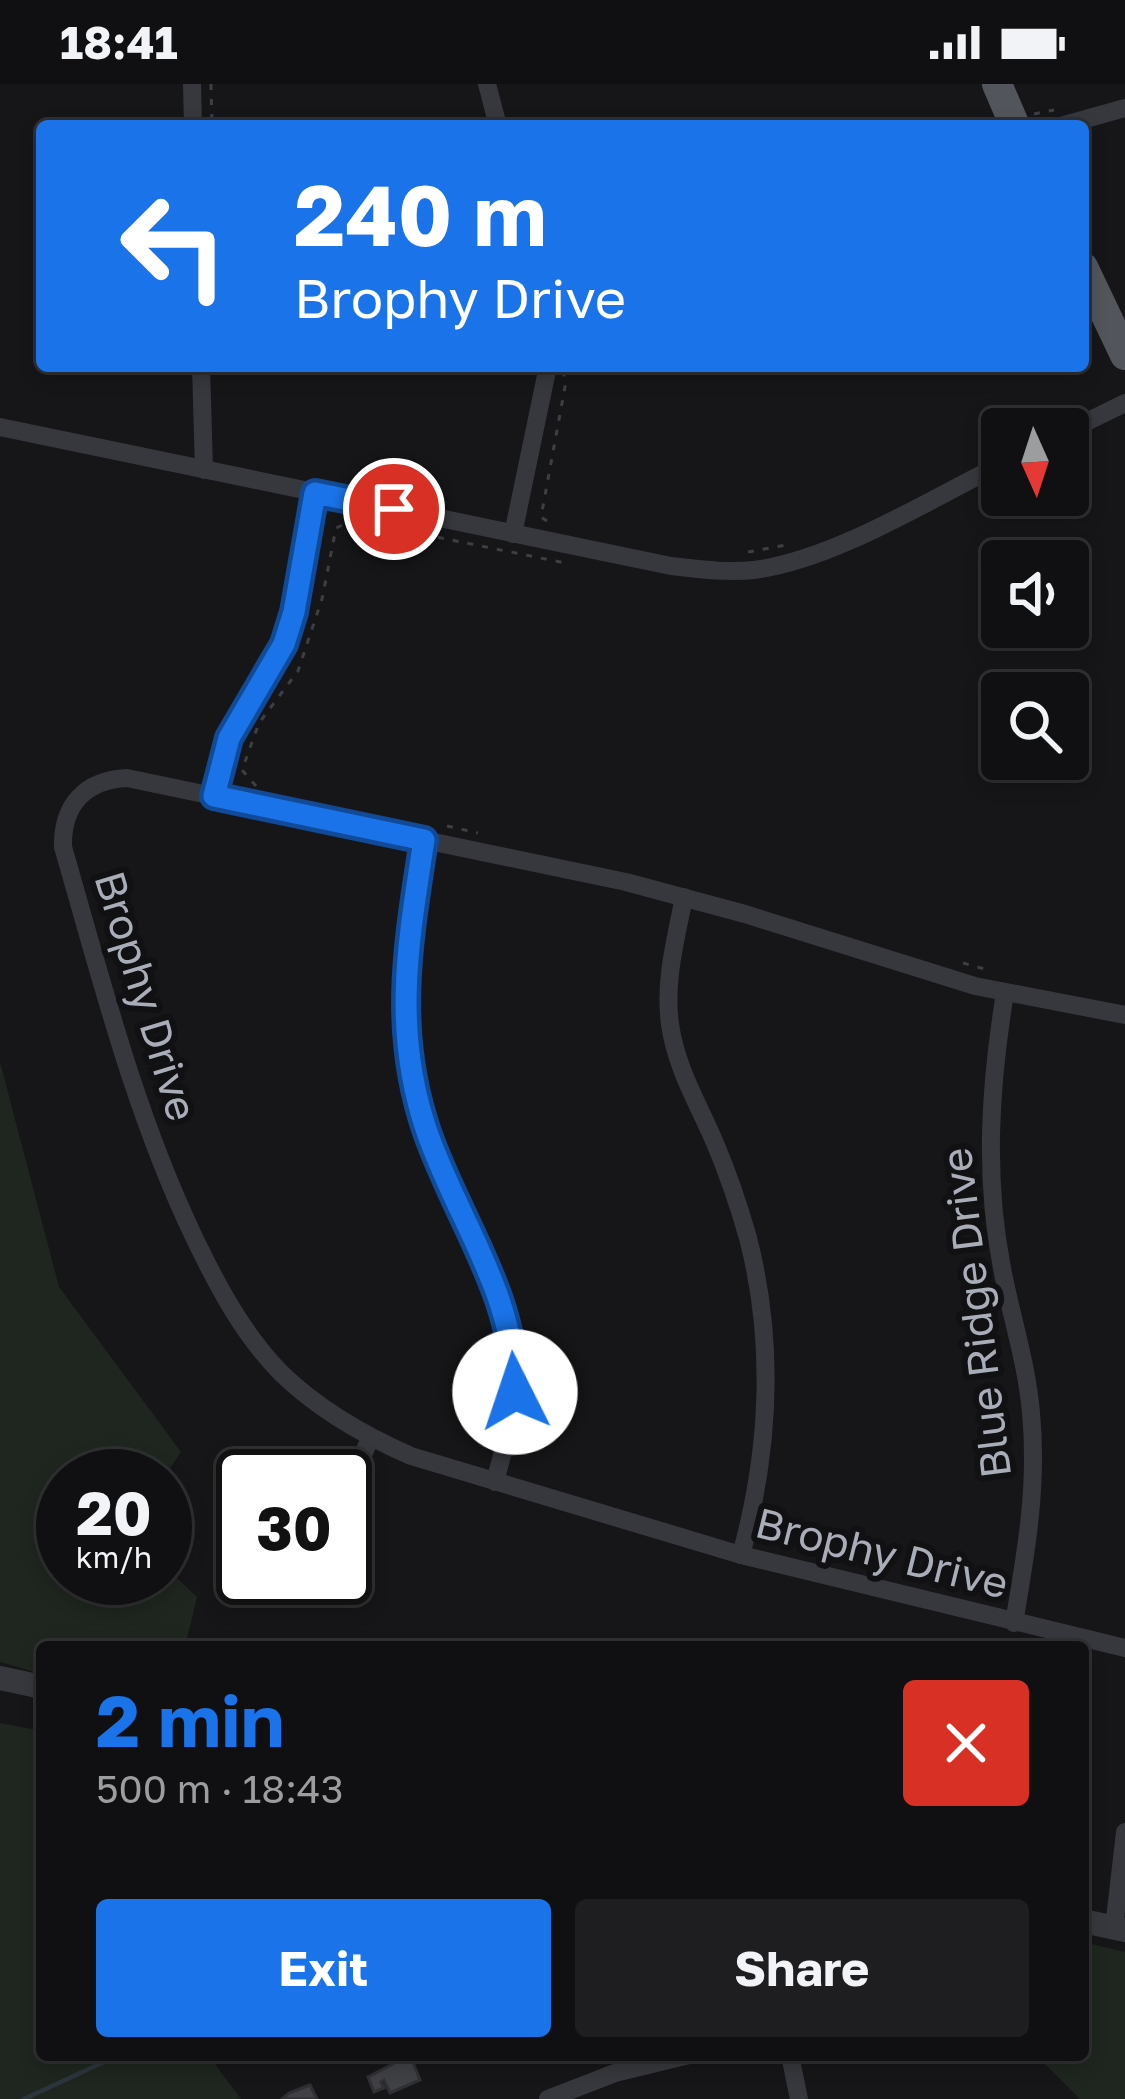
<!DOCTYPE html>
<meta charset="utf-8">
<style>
body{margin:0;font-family:"Golos Text",sans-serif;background:#1e1e20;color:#f1f3f6;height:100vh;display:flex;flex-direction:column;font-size:45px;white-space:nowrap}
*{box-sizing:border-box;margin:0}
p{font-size:39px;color:#9c9d9f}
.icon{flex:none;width:66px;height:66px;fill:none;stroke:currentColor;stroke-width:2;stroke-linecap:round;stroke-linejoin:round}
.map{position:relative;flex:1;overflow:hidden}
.side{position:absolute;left:36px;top:1557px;width:1053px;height:420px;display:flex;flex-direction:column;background:#101012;border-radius:12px;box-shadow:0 6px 18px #0003,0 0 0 3px #303032}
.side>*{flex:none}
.banner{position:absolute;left:36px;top:36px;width:1053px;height:252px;border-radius:12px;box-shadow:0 6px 18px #0003,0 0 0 3px #303032;background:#1a73e8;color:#fff;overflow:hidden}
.needle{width:78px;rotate:177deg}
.tools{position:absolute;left:981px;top:324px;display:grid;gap:24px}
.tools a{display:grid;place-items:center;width:108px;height:108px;border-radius:12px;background:#101012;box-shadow:0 6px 18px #0003,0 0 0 3px #303032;font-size:60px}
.speed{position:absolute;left:36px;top:1365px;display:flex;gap:24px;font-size:60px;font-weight:700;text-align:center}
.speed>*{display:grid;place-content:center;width:156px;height:156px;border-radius:50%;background:#101012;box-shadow:0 6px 18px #0003,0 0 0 3px #303032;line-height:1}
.speed small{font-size:30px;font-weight:400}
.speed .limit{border:6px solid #111;border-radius:18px;background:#fff;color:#111}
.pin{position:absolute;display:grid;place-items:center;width:102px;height:102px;color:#fff;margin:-51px;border:6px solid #fff;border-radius:50%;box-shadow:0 3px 12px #0007}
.me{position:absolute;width:132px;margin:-66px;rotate:356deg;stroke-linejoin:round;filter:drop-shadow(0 0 9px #0008)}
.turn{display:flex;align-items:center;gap:42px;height:252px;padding:0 60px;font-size:54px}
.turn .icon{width:156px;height:156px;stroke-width:2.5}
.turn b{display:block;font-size:84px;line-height:102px}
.round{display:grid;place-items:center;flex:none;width:126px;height:126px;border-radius:12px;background:#1e1e20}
.headline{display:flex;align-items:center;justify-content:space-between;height:204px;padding:0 60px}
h1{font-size:72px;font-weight:700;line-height:90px;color:#1a73e8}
.action{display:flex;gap:24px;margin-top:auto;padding:24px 60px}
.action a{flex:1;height:138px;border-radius:12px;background:#1a73e8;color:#fff;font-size:48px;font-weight:700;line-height:138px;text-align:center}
.action a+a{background:#1e1e20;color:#f1f3f6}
.status{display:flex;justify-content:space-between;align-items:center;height:84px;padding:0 60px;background:#101012;direction:ltr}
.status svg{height:33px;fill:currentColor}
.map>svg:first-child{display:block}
.green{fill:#1e261f}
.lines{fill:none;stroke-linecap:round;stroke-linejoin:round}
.stream{stroke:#2c353c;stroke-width:4.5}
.building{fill:#404145;stroke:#303034;stroke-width:3}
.path{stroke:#3d3f44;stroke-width:3;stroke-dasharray:6 9;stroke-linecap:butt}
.minor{stroke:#37383d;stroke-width:18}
.tertiary{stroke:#37383d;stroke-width:24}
.primary{stroke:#53555c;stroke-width:30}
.route-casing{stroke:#114b97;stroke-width:30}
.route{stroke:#1a73e8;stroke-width:21}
.labels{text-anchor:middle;stroke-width:12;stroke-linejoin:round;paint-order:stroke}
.street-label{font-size:42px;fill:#a8adb8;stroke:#111113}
</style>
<div class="status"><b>18:41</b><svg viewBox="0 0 49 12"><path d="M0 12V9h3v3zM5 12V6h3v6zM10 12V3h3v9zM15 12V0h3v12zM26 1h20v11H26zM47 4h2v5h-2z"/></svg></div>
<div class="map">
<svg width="1125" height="2015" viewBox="0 0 1125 2015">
<rect width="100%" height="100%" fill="#161618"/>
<g class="green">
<polygon points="0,978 59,1203 181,1368 165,1392 63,1392 63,1494 165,1494 165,1483 197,1513 185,1563 42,1563 42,1590 0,1578"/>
<polygon points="0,1639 42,1647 42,1971 208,1971 241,2015 0,2015"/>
<polygon points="1083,1858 1125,1868 1125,2015 1080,2015 1036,1971 1083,1971"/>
</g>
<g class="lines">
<polyline class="stream" points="24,2015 119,1971"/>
</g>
<g class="building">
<polygon points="410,1971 420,1996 390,2009 384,1996 381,1998 384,2004 374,2008 368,1993"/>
<polygon points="310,2001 317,2015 282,2015 289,2009"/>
</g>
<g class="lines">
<g class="path">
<polyline points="211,0 212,42"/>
<polyline points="1034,30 1054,26"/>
<polyline points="1040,345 1055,338"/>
<polyline points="547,437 541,433 565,303 564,290"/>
<polyline points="748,468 786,461"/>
<polyline points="256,702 242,686 259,639 298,587 322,515 336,444 353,436 565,479"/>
<polyline points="447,742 478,749"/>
<polyline points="963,879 988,886"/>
</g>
<g class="minor">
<polyline points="192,0 193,42"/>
<polyline points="487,0 498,42"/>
<polyline points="1061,42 1125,24"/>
<polyline points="201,282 204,386"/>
<path d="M 0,343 L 671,482 C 699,485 726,489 754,486 C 834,476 930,415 1002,380"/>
<polyline points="1068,347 1125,319"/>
<polyline points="513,450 548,282"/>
<polyline points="214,712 229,654 284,559 294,528 315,409"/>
<path d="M 424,756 C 410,842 393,926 416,1012 C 439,1101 511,1188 515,1280 C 518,1320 505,1359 495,1398"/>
<path d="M 684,813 C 676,855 664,897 670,940 C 676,984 698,1019 715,1059 C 728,1090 739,1122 748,1154 C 775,1259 769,1368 741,1471"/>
<path d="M 1005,909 C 990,1001 984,1092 1002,1184 C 1011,1232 1027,1280 1031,1329 C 1038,1401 1026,1469 1014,1539"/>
<path d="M 1125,931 L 975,902 L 745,830 L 626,798 L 127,694 C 85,696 62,721 63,763 C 101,894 134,1027 193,1151 C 217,1201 242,1249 281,1289 C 319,1326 363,1351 411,1372 L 741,1471 L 1125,1564"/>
<polyline points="345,1415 370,1354"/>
<polyline points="1114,1844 1125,1748"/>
<polyline points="790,1971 799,2015"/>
<polyline points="548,2015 615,1989 689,1971"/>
</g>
<g class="tertiary">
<polyline points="0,1594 42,1603"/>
<polyline points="1083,1837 1125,1846"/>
</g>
<g class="primary">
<polyline points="997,0 1015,42"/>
<polyline points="1083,183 1125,271"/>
</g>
</g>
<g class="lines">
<g class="route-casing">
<path id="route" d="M 394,425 L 315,409 L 294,528 L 284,560 L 229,654 L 214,712 L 424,756 C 408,859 392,946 427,1048 C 458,1137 516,1211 515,1308"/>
</g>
<use href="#route" class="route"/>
</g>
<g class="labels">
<g class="street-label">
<text transform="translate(146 912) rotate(73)" y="15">Brophy Drive</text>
<text transform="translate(976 1229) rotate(-97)" y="15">Blue Ridge Drive</text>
<text transform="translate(882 1469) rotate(14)" y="15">Brophy Drive</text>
</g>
</g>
</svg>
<div class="tools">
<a><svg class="needle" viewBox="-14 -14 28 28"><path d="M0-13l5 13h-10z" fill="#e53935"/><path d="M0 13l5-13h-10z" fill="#9c9d9f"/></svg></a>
<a><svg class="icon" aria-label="sound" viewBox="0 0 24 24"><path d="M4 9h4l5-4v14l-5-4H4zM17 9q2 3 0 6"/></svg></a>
<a><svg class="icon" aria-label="search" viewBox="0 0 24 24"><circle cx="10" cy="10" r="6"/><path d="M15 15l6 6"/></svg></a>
</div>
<div class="speed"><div>20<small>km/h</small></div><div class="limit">30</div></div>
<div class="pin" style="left:394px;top:425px;background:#d93025"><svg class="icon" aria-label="arrive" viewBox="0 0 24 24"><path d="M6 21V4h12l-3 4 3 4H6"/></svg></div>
<svg class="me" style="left:515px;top:1308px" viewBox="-20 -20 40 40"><circle r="19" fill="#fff"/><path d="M0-13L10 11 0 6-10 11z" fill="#1a73e8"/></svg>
<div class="banner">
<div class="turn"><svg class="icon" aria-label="left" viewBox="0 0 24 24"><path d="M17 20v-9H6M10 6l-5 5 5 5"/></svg><div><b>240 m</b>Brophy Drive</div></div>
</div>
<section class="side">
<div class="headline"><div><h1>2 min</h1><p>500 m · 18:43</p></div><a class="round" style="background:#d93025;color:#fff"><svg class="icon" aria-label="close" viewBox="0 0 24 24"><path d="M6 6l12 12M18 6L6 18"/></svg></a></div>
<div class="action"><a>Exit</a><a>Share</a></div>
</section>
</div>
